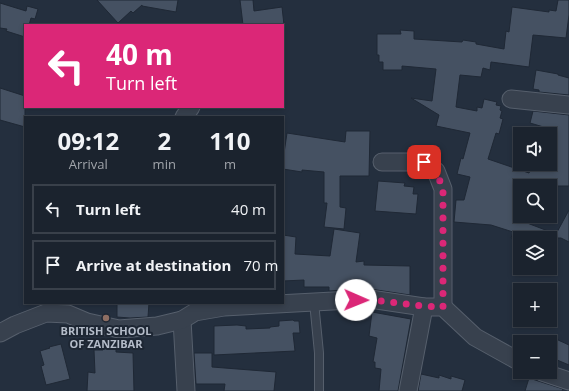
<!DOCTYPE html>
<meta charset="utf-8">
<style>
body{margin:0;font-family:"Open Sans",sans-serif;background:#242b36;color:#f1f3f6;height:100vh;display:flex;flex-direction:column;font-size:15px;white-space:nowrap}
*{box-sizing:border-box;margin:0}
p{font-size:13px;color:#a0a4aa}
.icon{flex:none;width:22px;height:22px;fill:none;stroke:currentColor;stroke-width:2;stroke-linecap:round;stroke-linejoin:round}
.map{position:relative;flex:1;overflow:hidden}
.panel{position:absolute;left:24px;top:116px;width:260px;height:188px;display:flex;flex-direction:column;background:#1b232e;border-radius:0px;box-shadow:0 2px 6px #0003,0 0 0 1px #39404a}
.panel>*{flex:none}
.hud{position:absolute;left:24px;top:24px;width:260px;height:84px;border-radius:0px;box-shadow:0 2px 6px #0003,0 0 0 1px #39404a;background:#db2777;color:#fff;overflow:hidden}
.controls{position:absolute;left:513px;top:127px;display:grid;gap:8px}
.controls a{display:grid;place-items:center;width:44px;height:44px;border-radius:0px;background:#1b232e;box-shadow:0 2px 6px #0003,0 0 0 1px #39404a;font-size:20px}
.pin{position:absolute;display:grid;place-items:center;width:34px;height:34px;color:#fff;margin:-17px;border-radius:8px;box-shadow:0 2px 6px #0006}
.me{position:absolute;width:44px;margin:-22px;rotate:91deg;stroke-linejoin:round;filter:drop-shadow(0 0 3px #0008)}
.turn{display:flex;align-items:center;gap:14px;height:84px;padding:0 16px;font-size:18px}
.turn .icon{width:52px;height:52px;stroke-width:2.5}
.turn b{display:block;font-size:28px;line-height:34px}
.eta{display:flex;justify-content:space-evenly;align-items:center;height:68px;text-align:center}
.eta b{font-size:24px;font-weight:700;line-height:28px}
ul{padding:0;list-style:none}
li{display:flex;align-items:center;gap:12px;height:50px;margin:0 8px 6px;padding:0 8px;border:2px solid #39404a;border-radius:0px}
li div{flex:1}
li b{display:block;font-size:15px}
li em{font-style:normal}
.map>svg:first-child{display:block}
.building{fill:#455162;stroke:#1f2835}
.lines{fill:none;stroke-linecap:round;stroke-linejoin:round}
.service-casing{stroke:#565f6c;stroke-width:10}
.minor-casing{stroke:#565f6c;stroke-width:19}
.service{stroke:#38414e;stroke-width:8}
.minor{stroke:#38414e;stroke-width:17}
.route{stroke:#db2777;stroke-width:7;stroke-dasharray:0 12.6}
.education-dot{fill:#8d6e63;stroke:#1d2633;stroke-width:1.5}
.labels{text-anchor:middle;stroke-width:4;stroke-linejoin:round;paint-order:stroke}
.poi-label{font-size:11px;font-weight:bold;fill:#b4bcc9;stroke:#1d2633}
</style>
<div class="map">
<svg width="569" height="391" viewBox="0 0 569 391">
<rect width="100%" height="100%" fill="#242f3e"/>
<g class="building">
<polygon points="97,0 178,0 176,12 142,6 142,5 133,13 131,11 118,23"/>
<polygon points="240,0 253,0 254,11 282,7 284,25 243,25"/>
<polygon points="558,0 569,0 569,15 566,38 533,35 529,67 491,62 490,70 483,68 481,77 460,75 456,107 477,111 477,107 482,108 484,99 497,102 496,105 501,106 500,110 502,111 500,118 503,119 499,134 496,133 488,159 529,173 533,164 550,164 550,134 545,134 547,128 530,123 533,111 569,115 569,186 520,186 520,201 514,218 556,234 569,210 569,242 561,238 511,238 513,232 491,225 454,222 456,200 464,200 470,177 457,174 461,158 463,159 470,133 436,126 439,115 411,98 432,101 436,69 402,66 402,70 383,70 383,62 379,62 379,55 377,55 377,34 401,34 400,30 414,31 414,39 462,42 463,40 476,42 476,44 504,49 506,31 509,32 512,7 549,12 549,10 556,11"/>
<polygon points="0,3 26,11 27,6 38,9 35,19 31,18 29,25 25,25 25,37 6,31 7,29 0,28"/>
<polygon points="536,70 558,74 558,75 569,78 569,95 539,92 539,90 533,89"/>
<polygon points="0,88 25,96 25,127 0,120"/>
<polygon points="346,131 370,131 369,176 340,176 340,207 346,208 344,229 324,227 327,203 324,203 324,172 302,170 302,172 283,169 283,160 287,133 345,142"/>
<polygon points="378,181 405,183 404,186 414,187 413,194 418,194 416,214 375,211"/>
<polygon points="334,229 360,233 356,262 364,261 364,265 410,266 410,295 370,289 329,291 329,287 304,287 304,280 283,281 283,235 296,237 295,254 330,256"/>
<polygon points="117,303 149,303 148,317 130,318 117,317"/>
<polygon points="372,312 411,319 398,391 379,391 381,369 375,368 375,362 373,362 377,338 369,336"/>
<polygon points="293,320 294,321 299,321 300,333 293,333 295,351 214,355 214,326 237,325 246,326 246,329 270,328 270,327 279,326 279,321"/>
<polygon points="556,339 569,345 569,365 550,357 550,353"/>
<polygon points="61,344 70,379 46,385 41,366 44,365 40,351 50,348 49,347"/>
<polygon points="103,348 116,348 116,352 133,353 134,391 87,391 88,372 95,373 94,350 103,350"/>
<polygon points="194,353 212,353 212,367 276,372 274,391 224,391 225,384 196,384"/>
<polygon points="421,374 439,378 439,375 451,379 451,376 465,380 462,391 418,391"/>
<polygon points="529,378 563,389 562,391 525,391"/>
</g>
<g class="lines">
<g class="service-casing">
<polyline id="service" points="314,302 319,353 319,391"/>
</g>
<g class="minor-casing">
<g id="minor">
<polyline points="511,99 569,105"/>
<polyline points="184,117 191,107"/>
<polyline points="382,162 425,162 436,171 443,189 443,307"/>
<polyline points="182,320 186,391"/>
<polyline points="0,333 15,325 46,313 68,314 87,322 119,329 157,326 182,320 195,312 224,307 370,299 424,307 443,307 475,337 520,362"/>
<polyline points="542,372 569,381"/>
<polyline points="408,391 424,307"/>
</g>
</g>
<use href="#service" class="service"/>
<use href="#minor" class="minor"/>
</g>
<g class="lines">
<path class="route" d="M 356,300 C 385,299 414,307 443,307 L 443,189 L 436,171 L 424,162"/>
</g>
<circle class="education-dot" cx="106" cy="318" r="4"/>
<g class="labels">
<g class="poi-label">
<text x="106" y="335">BRITISH SCHOOL<tspan x="106" dy="13">OF ZANZIBAR</tspan></text>
</g>
</g>
</svg>
<div class="controls">
<a><svg class="icon" aria-label="sound" viewBox="0 0 24 24"><path d="M4 9h4l5-4v14l-5-4H4zM17 9q2 3 0 6"/></svg></a>
<a><svg class="icon" aria-label="search" viewBox="0 0 24 24"><circle cx="10" cy="10" r="6"/><path d="M15 15l6 6"/></svg></a>
<a><svg class="icon" aria-label="layers" viewBox="0 0 24 24"><path d="M12 4l9 5-9 5-9-5zM3 14l9 5 9-5"/></svg></a>
<a>+</a>
<a>−</a>
</div>
<div class="pin" style="left:424px;top:162px;background:#d93025"><svg class="icon" aria-label="arrive" viewBox="0 0 24 24"><path d="M6 21V4h12l-3 4 3 4H6"/></svg></div>
<svg class="me" style="left:356px;top:300px" viewBox="-20 -20 40 40"><circle r="19" fill="#fff"/><path d="M0-13L10 11 0 6-10 11z" fill="#db2777"/></svg>
<div class="hud">
<div class="turn"><svg class="icon" aria-label="left" viewBox="0 0 24 24"><path d="M17 20v-9H6M10 6l-5 5 5 5"/></svg><div><b>40 m</b>Turn left</div></div>
</div>
<section class="panel">
<div class="eta">
<div><b>09:12</b><p>Arrival</p></div>
<div><b>2</b><p>min</p></div>
<div><b>110</b><p>m</p></div>
</div>
<ul>
<li><svg class="icon" aria-label="left" viewBox="0 0 24 24"><path d="M17 20v-9H6M10 6l-5 5 5 5"/></svg><div><b>Turn left</b></div><em>40 m</em></li>
<li><svg class="icon" aria-label="arrive" viewBox="0 0 24 24"><path d="M6 21V4h12l-3 4 3 4H6"/></svg><div><b>Arrive at destination</b></div><em>70 m</em></li>
</ul>
</section>
</div>
